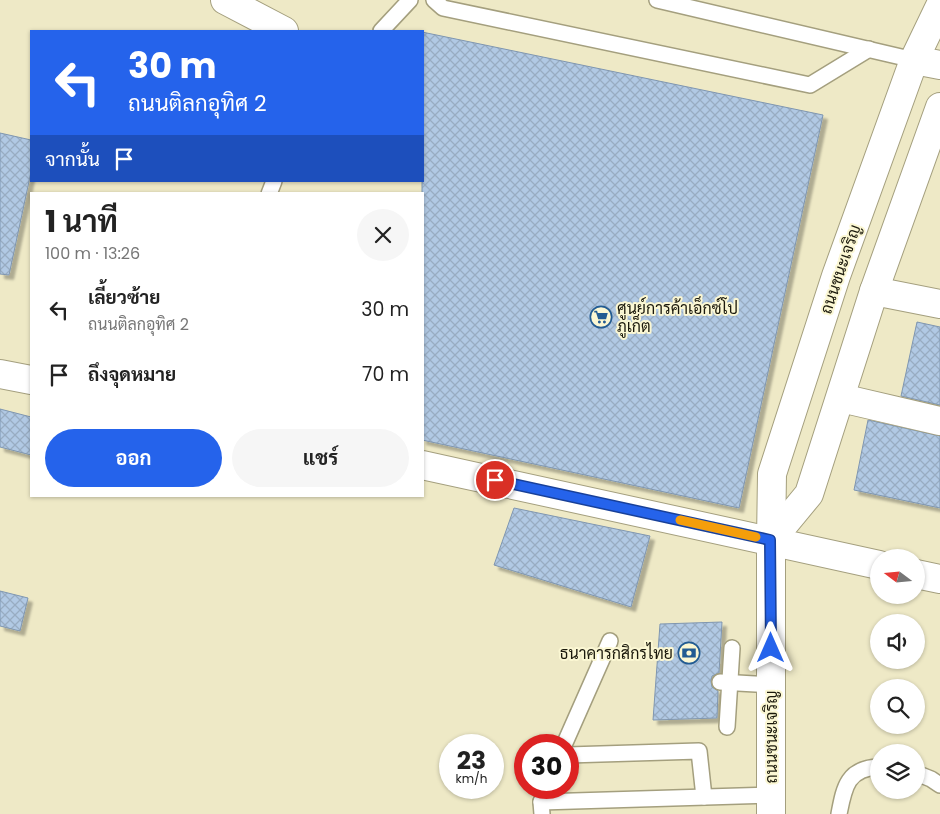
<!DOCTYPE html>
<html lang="th">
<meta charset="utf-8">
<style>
body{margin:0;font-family:Poppins,Sarabun,sans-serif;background:#f6f6f6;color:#222;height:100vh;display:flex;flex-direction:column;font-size:19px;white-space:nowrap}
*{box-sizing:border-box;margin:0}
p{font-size:16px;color:#767676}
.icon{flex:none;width:28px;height:28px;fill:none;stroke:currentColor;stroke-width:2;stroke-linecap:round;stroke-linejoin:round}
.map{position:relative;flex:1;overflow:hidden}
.details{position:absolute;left:30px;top:192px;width:394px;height:305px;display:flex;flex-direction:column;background:#fff;border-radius:0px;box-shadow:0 1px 4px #0004}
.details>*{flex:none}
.guide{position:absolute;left:30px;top:30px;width:394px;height:152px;border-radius:0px;box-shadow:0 1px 4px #0004;background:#2563eb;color:#fff;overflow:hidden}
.needle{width:32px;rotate:286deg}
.controls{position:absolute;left:870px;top:549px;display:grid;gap:10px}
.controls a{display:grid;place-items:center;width:55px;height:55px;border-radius:50%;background:#fff;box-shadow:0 1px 4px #0004;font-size:25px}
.speed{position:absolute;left:439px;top:734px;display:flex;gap:10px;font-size:25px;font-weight:700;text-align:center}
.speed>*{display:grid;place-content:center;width:65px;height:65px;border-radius:50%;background:#fff;box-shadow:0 1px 4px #0004;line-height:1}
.speed small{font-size:12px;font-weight:400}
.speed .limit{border:8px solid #d22;background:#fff;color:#111}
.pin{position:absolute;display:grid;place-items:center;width:42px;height:42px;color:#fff;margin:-21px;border:2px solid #fff;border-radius:50%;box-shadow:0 1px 5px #0007}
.me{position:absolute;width:55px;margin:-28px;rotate:0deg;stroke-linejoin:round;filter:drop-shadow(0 0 4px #0008)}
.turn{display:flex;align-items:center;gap:18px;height:105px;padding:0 15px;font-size:22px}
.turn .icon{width:65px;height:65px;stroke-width:2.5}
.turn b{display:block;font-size:35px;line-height:42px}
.then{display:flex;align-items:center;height:48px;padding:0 15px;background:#0003;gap:10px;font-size:19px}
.round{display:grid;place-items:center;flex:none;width:52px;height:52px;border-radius:26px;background:#f6f6f6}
.overview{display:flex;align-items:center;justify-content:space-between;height:85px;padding:0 15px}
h1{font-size:30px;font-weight:700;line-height:38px}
.primary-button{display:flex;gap:10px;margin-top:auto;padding:10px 15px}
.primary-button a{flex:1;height:58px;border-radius:30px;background:#2563eb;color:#fff;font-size:20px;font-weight:700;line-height:58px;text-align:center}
.primary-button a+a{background:#f6f6f6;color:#222}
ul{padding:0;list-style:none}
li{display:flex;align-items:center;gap:15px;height:65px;padding:0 15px}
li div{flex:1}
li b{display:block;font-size:19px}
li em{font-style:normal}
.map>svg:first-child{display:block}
.building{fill:url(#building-cross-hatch);stroke:#7f96b0;filter:url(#shadow)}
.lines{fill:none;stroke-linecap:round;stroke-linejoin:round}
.lane-casing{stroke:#a49f7e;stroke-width:18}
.street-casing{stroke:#a49f7e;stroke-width:30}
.lane{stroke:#fff;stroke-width:15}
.street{stroke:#fff;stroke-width:28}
.route-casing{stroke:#184099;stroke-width:12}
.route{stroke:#2563eb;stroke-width:9}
.slow{stroke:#f59e0b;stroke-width:9}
.labels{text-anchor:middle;stroke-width:4;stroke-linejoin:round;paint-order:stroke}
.street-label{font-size:16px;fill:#1b190c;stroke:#fbf7d3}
.poi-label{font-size:16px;fill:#1b190c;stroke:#fbf7d3;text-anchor:start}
</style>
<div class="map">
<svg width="940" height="814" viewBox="0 0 940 814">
<defs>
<pattern id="building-cross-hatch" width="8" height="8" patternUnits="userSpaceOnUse" patternTransform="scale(1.25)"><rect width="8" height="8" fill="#b1c9e4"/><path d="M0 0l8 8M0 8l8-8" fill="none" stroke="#98acc2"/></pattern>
<filter id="shadow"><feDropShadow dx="4.5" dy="4.5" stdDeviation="1" flood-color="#0004"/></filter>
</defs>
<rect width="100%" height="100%" fill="#eee9c6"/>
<g class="building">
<polygon points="422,32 823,115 739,508 422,440"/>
<polygon points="0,133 31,140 31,172 9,275 0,274"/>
<polygon points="917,322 940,327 940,405 901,396"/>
<polygon points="0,409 31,417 31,455 0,447"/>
<polygon points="868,420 940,436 940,508 854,490"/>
<polygon points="514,508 650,536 631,607 494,565"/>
<polygon points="0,591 28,598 20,631 0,626"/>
<polygon points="722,622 719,673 712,676 711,682 712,687 718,691 717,718 653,720 660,624"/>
</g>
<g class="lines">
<g class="lane-casing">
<g id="lane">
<polyline points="434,0 443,8 810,85 869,49"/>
<polyline points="657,0 914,60"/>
<polyline points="381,31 410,0"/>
<polyline points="269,194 274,181"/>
<polyline points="720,682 771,685"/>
<polyline points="727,727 732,648"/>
<polyline points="564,745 610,641"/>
<polyline points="568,755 699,751 704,797"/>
<polyline points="916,773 931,779 940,785"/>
<polyline points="541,802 771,795"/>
<polyline points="542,814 541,802 547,788"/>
<path d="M 839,814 C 844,788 847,768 879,767"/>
</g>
</g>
<g class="street-casing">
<g id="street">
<polyline points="225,0 284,31"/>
<polyline points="914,60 940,65"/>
<polyline points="874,291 940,304"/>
<polyline points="0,374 31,380"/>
<polyline points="841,398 940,421"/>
<polyline points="422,465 879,565"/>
<polyline points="771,540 809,494 874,291 940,107"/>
<polyline points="916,574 940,579"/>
<polyline points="771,814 771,540 772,474 836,276 914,60 940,6"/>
</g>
</g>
<use href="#lane" class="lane"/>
<use href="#street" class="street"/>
</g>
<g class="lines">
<g class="route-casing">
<polyline id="route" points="495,480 770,540 771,648"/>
</g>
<use href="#route" class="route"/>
<polyline class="slow" points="680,520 756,537"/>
</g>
<defs>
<g id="supermarket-ring" transform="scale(1.125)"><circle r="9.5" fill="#fbf7d3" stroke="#225b92" stroke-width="1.5"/><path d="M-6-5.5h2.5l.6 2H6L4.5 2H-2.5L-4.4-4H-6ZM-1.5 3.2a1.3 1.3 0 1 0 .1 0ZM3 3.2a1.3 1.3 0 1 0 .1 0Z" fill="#225b92"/></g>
<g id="bank-ring" transform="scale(1.125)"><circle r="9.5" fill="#fbf7d3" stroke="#225b92" stroke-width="1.5"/><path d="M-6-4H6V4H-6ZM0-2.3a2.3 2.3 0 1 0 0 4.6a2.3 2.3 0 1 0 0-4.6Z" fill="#225b92"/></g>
</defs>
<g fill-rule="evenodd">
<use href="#supermarket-ring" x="601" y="317"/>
<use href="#bank-ring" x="689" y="653"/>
</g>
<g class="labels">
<g class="street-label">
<text transform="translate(840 269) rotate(-71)" y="6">ถนนชนะเจริญ</text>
<text transform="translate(771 737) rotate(-90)" y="6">ถนนชนะเจริญ</text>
</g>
<g class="poi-label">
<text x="617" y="314">ศูนย์การค้าเอ็กซ์โป<tspan x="617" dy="18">ภูเก็ต</tspan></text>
<text x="673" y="659" text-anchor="end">ธนาคารกสิกรไทย</text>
</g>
</g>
</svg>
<div class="controls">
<a><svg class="needle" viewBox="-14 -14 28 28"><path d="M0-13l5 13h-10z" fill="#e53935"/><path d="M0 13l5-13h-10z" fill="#767676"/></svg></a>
<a><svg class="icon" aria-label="sound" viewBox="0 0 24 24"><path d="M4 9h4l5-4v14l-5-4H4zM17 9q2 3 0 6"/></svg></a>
<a><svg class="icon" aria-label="search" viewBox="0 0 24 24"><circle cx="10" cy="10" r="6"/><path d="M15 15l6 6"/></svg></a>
<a><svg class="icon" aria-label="layers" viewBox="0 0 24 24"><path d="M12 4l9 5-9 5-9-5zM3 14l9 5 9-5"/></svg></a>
</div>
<div class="speed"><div>23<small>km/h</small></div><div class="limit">30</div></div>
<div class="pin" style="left:495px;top:480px;background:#d93025"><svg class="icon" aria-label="arrive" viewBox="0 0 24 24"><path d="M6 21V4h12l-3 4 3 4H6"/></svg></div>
<svg class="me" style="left:771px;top:648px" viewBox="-20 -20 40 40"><path d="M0-17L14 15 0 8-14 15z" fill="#2563eb" stroke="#fff" stroke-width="4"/></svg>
<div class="guide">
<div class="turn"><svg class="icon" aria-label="left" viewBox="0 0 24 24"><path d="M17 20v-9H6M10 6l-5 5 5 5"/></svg><div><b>30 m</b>ถนนติลกอุทิศ 2</div></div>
<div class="then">จากนั้น<svg class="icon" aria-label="arrive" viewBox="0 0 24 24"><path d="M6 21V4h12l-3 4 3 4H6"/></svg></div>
</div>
<section class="details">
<div class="overview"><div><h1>1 นาที</h1><p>100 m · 13:26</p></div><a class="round"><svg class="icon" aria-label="close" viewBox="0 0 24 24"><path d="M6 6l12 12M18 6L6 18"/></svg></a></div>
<ul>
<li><svg class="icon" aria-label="left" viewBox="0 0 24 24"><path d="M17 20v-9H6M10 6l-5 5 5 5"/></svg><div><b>เลี้ยวซ้าย</b><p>ถนนติลกอุทิศ 2</p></div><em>30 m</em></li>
<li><svg class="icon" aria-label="arrive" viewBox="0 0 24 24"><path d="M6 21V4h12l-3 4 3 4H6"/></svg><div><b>ถึงจุดหมาย</b></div><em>70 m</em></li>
</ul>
<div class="primary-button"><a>ออก</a><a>แชร์</a></div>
</section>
</div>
